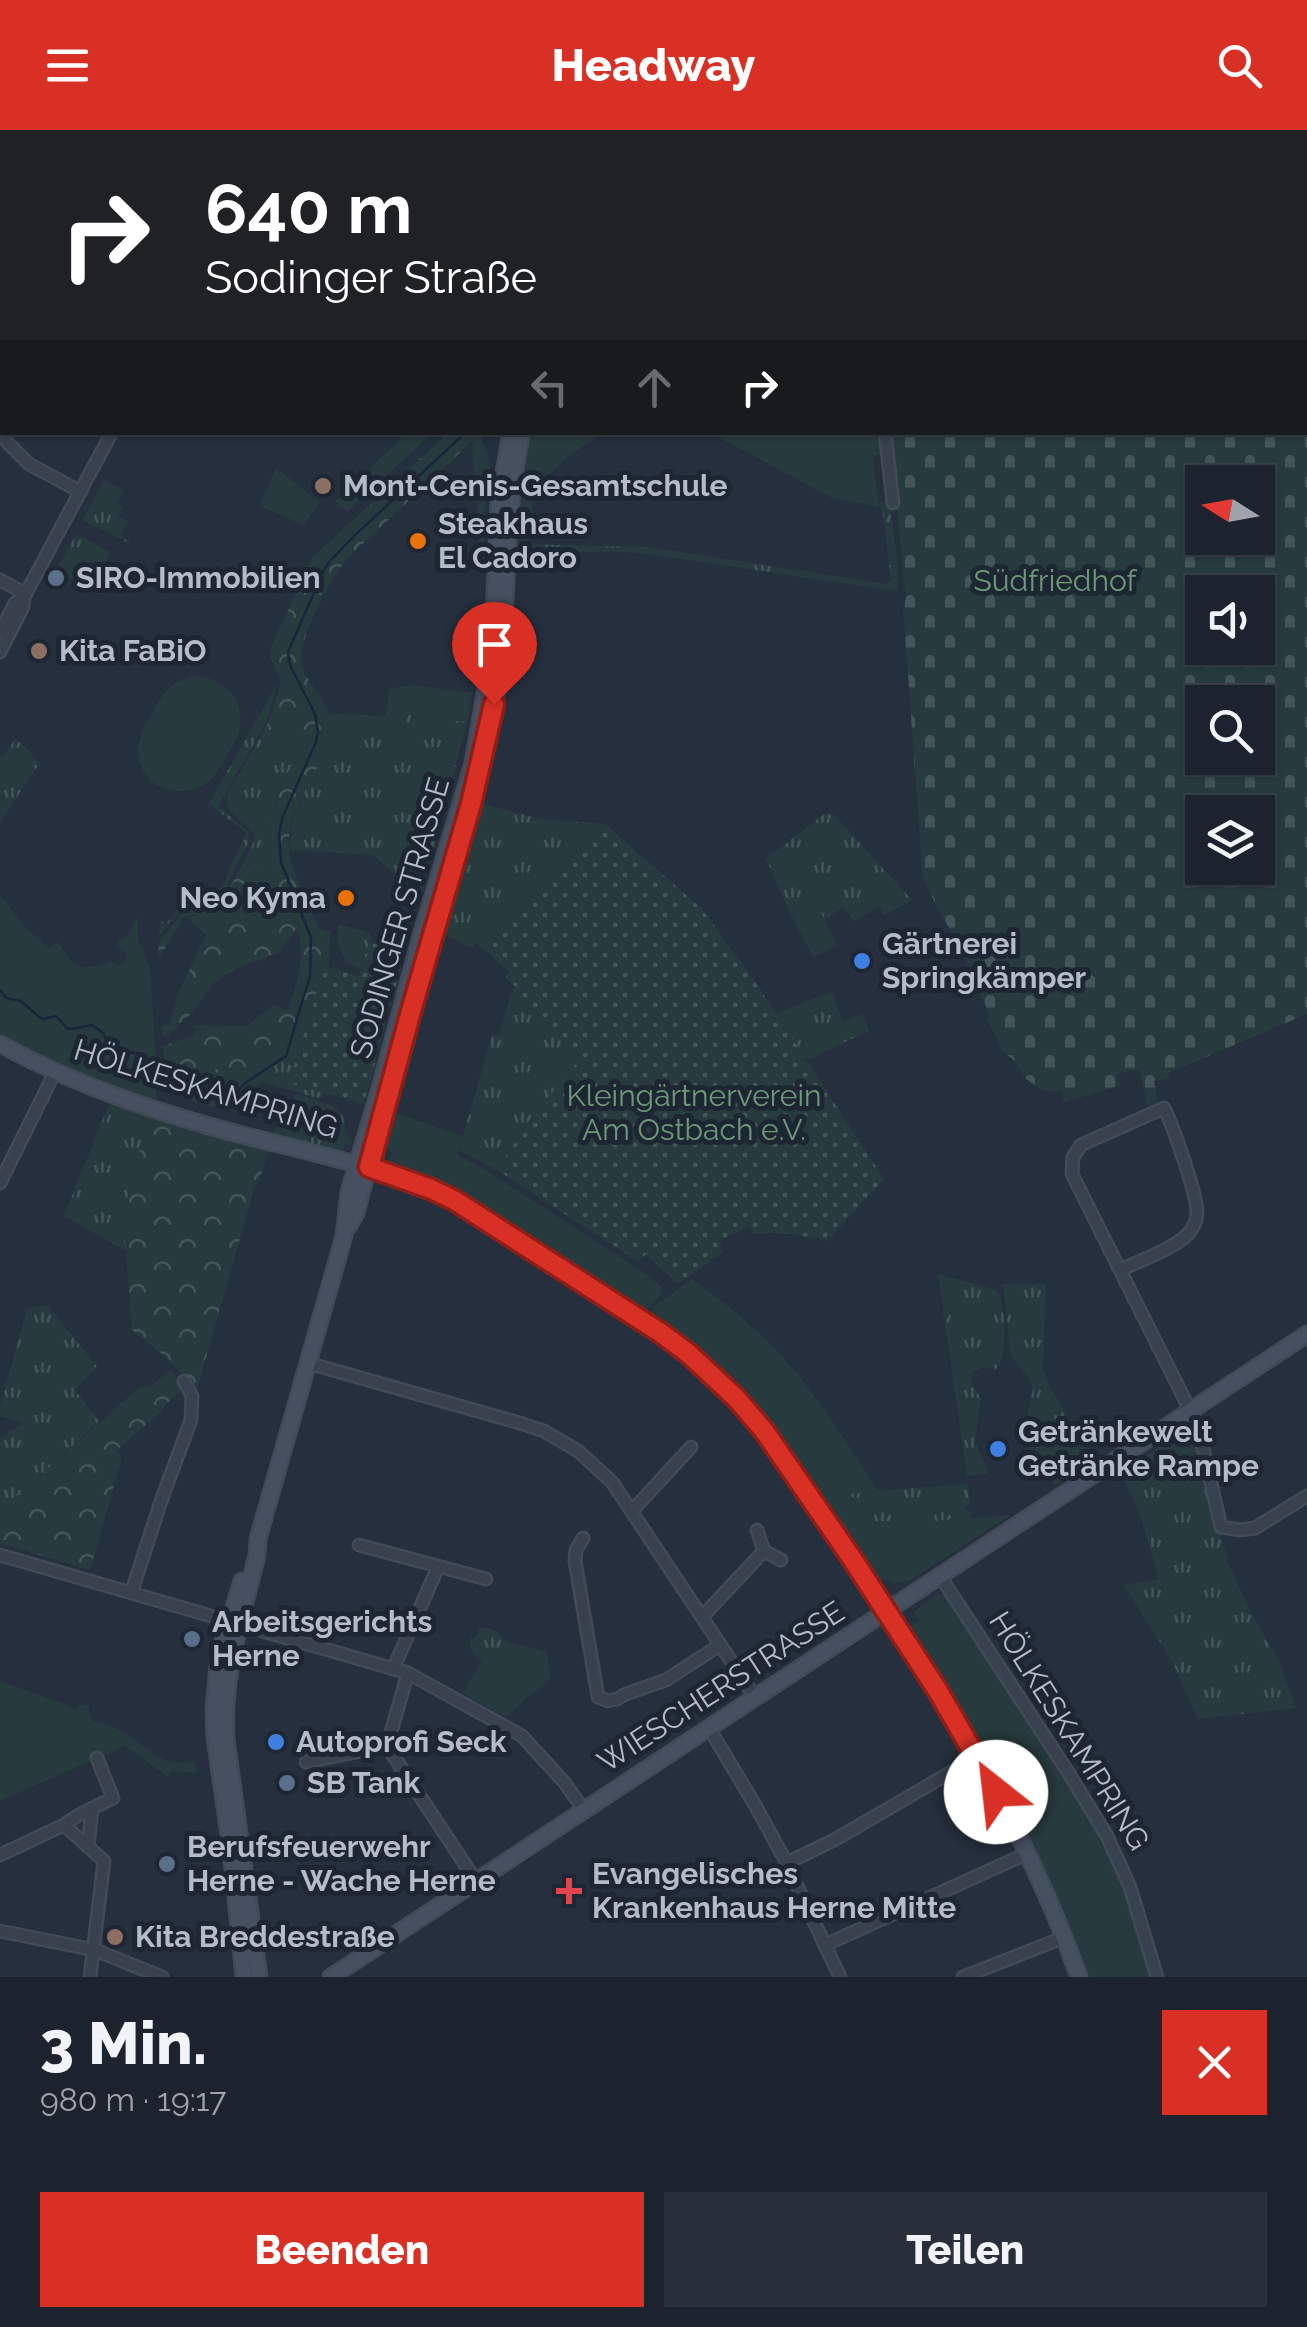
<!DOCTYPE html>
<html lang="de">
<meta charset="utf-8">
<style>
body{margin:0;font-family:Raleway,sans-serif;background:#292f3a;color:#f1f3f6;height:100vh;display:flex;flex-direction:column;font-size:38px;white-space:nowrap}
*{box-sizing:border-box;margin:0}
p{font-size:32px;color:#a0a4aa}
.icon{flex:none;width:55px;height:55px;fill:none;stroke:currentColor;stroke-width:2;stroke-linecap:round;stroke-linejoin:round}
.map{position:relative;height:1847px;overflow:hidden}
.sheet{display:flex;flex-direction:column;background:#1c232e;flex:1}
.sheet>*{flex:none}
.banner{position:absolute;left:0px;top:0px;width:1308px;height:305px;box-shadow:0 2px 8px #0004,0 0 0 2px #3a404a;background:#202124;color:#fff;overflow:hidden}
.needle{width:65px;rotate:281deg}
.fabs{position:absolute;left:1185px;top:335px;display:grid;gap:20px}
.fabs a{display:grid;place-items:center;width:90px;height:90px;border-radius:0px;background:#1c232e;box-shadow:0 2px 8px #0004,0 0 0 2px #3a404a;font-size:50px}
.pin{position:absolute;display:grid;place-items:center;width:85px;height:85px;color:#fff;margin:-102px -42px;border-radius:50% 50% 50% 0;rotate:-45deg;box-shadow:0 0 10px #0007}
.pin .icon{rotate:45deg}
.me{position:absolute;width:110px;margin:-55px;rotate:331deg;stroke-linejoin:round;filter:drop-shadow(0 0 8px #0008)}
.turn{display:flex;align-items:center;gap:35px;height:210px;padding:0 40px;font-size:45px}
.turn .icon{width:130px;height:130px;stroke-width:2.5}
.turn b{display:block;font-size:70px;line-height:85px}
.lanes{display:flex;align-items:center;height:95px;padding:0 40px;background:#0003;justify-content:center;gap:50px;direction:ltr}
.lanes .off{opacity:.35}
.round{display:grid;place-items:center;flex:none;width:105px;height:105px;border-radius:0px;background:#292f3a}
.overview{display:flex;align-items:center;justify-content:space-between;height:170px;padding:0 40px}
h1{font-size:60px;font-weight:800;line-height:75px}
.cta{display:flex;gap:20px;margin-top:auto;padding:20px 40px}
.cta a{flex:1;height:115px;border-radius:0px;background:#d93025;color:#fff;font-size:40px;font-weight:800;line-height:115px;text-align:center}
.cta a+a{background:#292f3a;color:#f1f3f6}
header{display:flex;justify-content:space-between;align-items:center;height:130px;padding:0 40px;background:#d93025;color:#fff;font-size:45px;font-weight:800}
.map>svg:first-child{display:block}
.grass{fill:url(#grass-tufts)}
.forest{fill:url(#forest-crowns)}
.cemetery{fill:url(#cemetery-stones);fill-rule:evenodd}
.park{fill:#273b3e}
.garden{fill:url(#garden-dots)}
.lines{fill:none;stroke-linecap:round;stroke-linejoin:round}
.stream{stroke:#18263b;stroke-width:2.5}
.street-casing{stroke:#414a56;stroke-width:15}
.secondary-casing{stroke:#414a56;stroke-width:19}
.street{stroke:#38414d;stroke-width:10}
.secondary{stroke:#475060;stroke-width:14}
.route-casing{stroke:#8d1f18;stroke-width:25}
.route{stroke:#d93025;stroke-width:18}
.education-dot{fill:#8d6e63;stroke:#1d2632;stroke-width:4}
.food-dot{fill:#e8710a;stroke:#1d2632;stroke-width:4}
.service-dot{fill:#5c6f8a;stroke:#1d2632;stroke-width:4}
.shop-dot{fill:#3f7fe0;stroke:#1d2632;stroke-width:4}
.health-dot{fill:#e0444e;stroke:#1d2632;stroke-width:4}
.labels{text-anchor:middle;stroke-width:10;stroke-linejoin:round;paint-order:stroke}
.poi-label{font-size:30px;font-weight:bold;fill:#b4bcc8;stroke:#1d2632;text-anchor:start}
.park-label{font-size:30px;fill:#6c9976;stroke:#1d2632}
.street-label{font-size:30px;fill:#b4bcc8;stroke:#1d2632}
</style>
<header><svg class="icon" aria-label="menu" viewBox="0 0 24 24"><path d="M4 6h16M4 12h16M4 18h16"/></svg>Headway<svg class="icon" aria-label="search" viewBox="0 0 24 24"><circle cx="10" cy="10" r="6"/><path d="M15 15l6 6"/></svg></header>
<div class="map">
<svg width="1307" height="1847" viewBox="0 0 1307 1847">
<defs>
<pattern id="grass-tufts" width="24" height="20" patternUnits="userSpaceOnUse" patternTransform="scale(2.5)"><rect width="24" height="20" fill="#273b3e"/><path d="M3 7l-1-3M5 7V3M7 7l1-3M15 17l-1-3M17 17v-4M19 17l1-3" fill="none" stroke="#445558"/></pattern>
<pattern id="forest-crowns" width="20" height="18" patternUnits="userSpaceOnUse" patternTransform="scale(2.5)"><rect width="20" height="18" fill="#273b3e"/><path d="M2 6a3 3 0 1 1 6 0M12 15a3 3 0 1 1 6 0" fill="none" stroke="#445558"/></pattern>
<pattern id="cemetery-stones" width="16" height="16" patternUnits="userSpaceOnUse" patternTransform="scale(2.5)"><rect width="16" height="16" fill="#273b3e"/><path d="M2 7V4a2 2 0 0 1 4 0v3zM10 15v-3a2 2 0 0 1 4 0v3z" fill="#445558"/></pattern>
<pattern id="garden-dots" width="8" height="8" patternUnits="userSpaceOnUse" patternTransform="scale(2.5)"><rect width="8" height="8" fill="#273b3e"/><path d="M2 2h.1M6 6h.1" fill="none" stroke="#445558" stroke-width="1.8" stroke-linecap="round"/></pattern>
</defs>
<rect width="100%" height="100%" fill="#252f3d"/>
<g class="grass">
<polygon points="479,302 492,341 485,377 483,423 479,424 476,356 472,318 473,310"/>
<polygon points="104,350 123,360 117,372 122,377 118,386 127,391 120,405 130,411 129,413 83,390"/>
<polygon points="540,354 529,390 527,414 648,417 887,454 891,451 883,384 879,372 888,371 890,373 898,437 898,460 895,461 655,425 626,422 522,422 518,420 521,356"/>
<polygon points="76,404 110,422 93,456 103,462 102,465 56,441"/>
<polygon points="278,552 266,593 218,676 248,701 249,711 226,758 192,767 159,806 161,791 166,794 190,764 222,757 246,703 209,674"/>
<polygon points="407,584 467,592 421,766 373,725 289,720 293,690 329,602 403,606"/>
<polygon points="15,609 32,623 31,626 40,633 0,692 0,625 3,627"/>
<path d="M 259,609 L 295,609 L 301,616 L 275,672 L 275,738 L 243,733 L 254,711 L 254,704 C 244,689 224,685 227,665 Z"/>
<polygon points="483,674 540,689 605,694 479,815 476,812 472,818 445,805"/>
<polygon points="828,681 835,686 912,770 885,785 879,777 854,791 844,777 824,789 815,773 791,785 766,729"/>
<path d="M 338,794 L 370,803 L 371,808 L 361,839 C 340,832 336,814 338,794 Z"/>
<polygon points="832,862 843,892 863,884 869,901 807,930 776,883"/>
<polygon points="511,864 583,930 537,979 497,1040 459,1020 492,905 499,906"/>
<path d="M 292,910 L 301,913 L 289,953 L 324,963 L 320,969 L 262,952 C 251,957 247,967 237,972 C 214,985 188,969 168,959 L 164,929 L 202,944 C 209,940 214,937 222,941 L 267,927 L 279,913 Z"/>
<path d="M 296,964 C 310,969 338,973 343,987 C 347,998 343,1002 352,1011 L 350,1015 L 345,1014 L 342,1024 L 272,1005 Z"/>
<polygon points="109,974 149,987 123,1083 126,1121 64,1086"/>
<path d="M 938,1144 L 997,1160 C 1006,1177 1009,1226 995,1240 L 986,1237 L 973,1241 L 971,1253 L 981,1269 L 975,1313 L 989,1343 L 967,1346 Z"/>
<polygon points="1003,1154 1046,1154 1043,1237 1049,1255 1093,1330 1055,1355 1026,1306 1026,1290 1033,1259 1030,1250 1011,1226"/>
<polygon points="47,1175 97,1236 75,1260 99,1292 0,1382 0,1308 23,1293 0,1286 0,1276 27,1179"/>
<path d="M 1191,1296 C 1199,1309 1204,1329 1204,1345 L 1229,1435 L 1250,1481 L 1279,1531 L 1296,1578 L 1198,1589 L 1174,1535 L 1124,1455 L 1159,1449 L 1138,1378 L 1121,1342 Z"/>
<polygon points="968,1354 970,1375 965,1375 965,1381 970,1382 971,1388 936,1391 865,1391 849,1363"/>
<path d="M 486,1497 L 498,1502 L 505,1511 L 471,1568 L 463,1563 L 482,1531 C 472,1524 468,1518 471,1507 L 474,1509 L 480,1498 Z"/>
</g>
<g class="forest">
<path d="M 448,303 L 477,303 L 473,310 C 444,338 414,366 384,394 C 370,408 352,421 341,437 C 326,457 302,504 301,528 C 300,550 336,572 329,605 C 321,644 285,679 289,721 C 292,745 310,775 319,799 L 330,802 L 329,840 L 321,848 L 301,913 C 267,901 260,957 230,948 C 225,946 222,941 217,938 L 202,944 L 164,929 L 163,916 L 192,906 L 196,902 L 193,895 L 246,896 L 274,875 L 288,881 C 297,852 306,828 297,798 L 280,822 L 237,838 L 215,852 L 206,862 L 193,882 L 167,906 L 162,905 L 161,898 L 164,894 L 169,895 L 181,857 L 206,805 L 185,785 L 161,825 L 158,824 L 159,812 L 193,770 L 228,761 L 243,733 L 274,737 C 260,692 282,657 300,616 L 295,609 L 259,609 L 268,593 L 281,551 L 270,527 L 271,517 L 313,427 Z"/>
<path d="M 149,987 L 268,1021 L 259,1052 L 255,1056 L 194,1270 C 193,1244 151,1216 132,1200 L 123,1084 Z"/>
<polygon points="171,1240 185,1257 165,1275 163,1280 117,1320 122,1328 90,1440 0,1413 0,1382 3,1379 140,1257 150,1257"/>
</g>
<path class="cemetery" d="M 1305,92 L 1307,92 L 1307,884 L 1169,943 L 1170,948 L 1154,951 L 1158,973 L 1156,977 L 1149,981 L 1139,939 L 1116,944 L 1119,956 L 1064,972 L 1062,961 L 1044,961 L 1026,949 L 1014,930 L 1003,922 L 987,889 L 990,886 L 961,820 L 923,750 L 903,477 L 907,464 L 905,461 L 890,304 L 1305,302 ZM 1202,352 L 1258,352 L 1258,408 L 1202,408 ZM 1202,462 L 1258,462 L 1258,518 L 1202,518 ZM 1202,572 L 1258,572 L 1258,628 L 1202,628 ZM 1202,682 L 1258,682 L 1258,738 L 1202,738 Z"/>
<g class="park">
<polygon points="407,303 432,303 347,382 335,371"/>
<path d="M 531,303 L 531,302 L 604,303 C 580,317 558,333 540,354 L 521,356 Z"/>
<polygon points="711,303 880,303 882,324 873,326 879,377 832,368"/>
<polygon points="276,338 320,372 303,395 260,376"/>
<path d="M 196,546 C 226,548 250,575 237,607 C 231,621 221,635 213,648 C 186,673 140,662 138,621 C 138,605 148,592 155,578 C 165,560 174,549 196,546 Z"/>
<polygon points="412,555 472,563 467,592 407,584 403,606 329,602 327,583 386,586 389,559"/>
<path d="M 0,765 L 23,795 L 49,819 L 57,812 C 61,816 64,821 68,827 C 78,842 96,837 111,832 L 116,835 L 123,834 L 127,824 L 116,814 L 121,809 L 126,808 L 138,787 L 138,810 L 150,836 L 156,930 L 153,938 L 157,971 C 111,968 41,928 0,906 Z"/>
<polygon points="816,773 837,816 813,827 791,785"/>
<path d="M 390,981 L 463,1006 L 458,1025 L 481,1037 L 648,1145 L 661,1157 L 662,1164 L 646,1181 L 640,1182 L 468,1071 L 415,1042 L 388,1033 L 392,1023 C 379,1011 386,996 390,981 Z"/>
<path d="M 692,1149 C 724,1172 755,1197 782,1226 C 819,1267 848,1315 878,1361 L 850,1364 L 865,1391 L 936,1391 L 1011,1385 L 909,1451 L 896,1453 L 883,1449 L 878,1452 L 753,1277 L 703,1227 L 651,1189 L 650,1184 L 656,1175 Z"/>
<polygon points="939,1463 948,1468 1097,1697 1129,1765 1152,1847 1085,1847 1060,1781 1016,1683 938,1544 908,1497 919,1491 914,1482"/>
<polygon points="505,1511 547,1522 551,1548 505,1587 471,1568"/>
<path d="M 0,1551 L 70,1576 L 75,1581 L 79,1574 L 90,1576 L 89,1585 L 93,1591 C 100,1593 110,1595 116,1598 C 145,1611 157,1640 195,1632 L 197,1643 L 170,1642 L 168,1647 L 125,1616 L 0,1671 Z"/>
</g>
<g class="garden">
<path d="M 605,694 L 702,779 L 758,856 L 884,1049 L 827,1111 C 802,1105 779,1101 753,1104 L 749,1097 L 719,1111 L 723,1122 L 678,1154 L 646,1124 L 639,1132 L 497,1040 L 537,979 L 582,930 L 511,864 L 516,857 L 505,848 L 509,842 L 479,815 Z"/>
<polygon points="369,812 405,823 364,974 289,953 321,848 329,837 359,846"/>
</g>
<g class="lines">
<g class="stream">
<polyline points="1305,83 1307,82"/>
<polyline points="0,860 6,868 21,871 39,887 43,889 56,886 67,898 72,899 92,895 103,903 111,918 121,917 128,922 142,924 154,934"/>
<polyline points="167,943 189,956 200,956 216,965 239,960 245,953 286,926 310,846 311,808 281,732 279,703 283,686 316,612 318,601 315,584 290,535 288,522 324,440 330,431 353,407 466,302"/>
</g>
<g class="street-casing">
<g id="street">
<polyline points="101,0 106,2"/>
<polyline points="256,0 256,2"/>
<polyline points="423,0 423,2"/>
<polyline points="836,0 837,2"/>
<polyline points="502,2 512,0"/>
<polyline points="0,96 2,97"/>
<polyline points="885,302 893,373"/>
<polyline points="0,305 29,334 81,362"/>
<polyline points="0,450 26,464"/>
<polyline points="0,502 15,473 24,467"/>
<polyline points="0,522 23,477 24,467 112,302"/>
<polyline points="0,1053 55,942"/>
<path d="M 1120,1140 C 1139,1131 1174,1119 1189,1103 C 1194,1097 1197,1090 1197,1082 C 1197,1064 1173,996 1164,978 L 1081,1015 L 1073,1027 L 1072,1044 L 1198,1296 L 1221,1397 L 1240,1400 L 1255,1398 L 1307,1366"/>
<polyline points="308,1233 523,1294 544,1301 578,1321 612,1352 755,1567"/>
<polyline points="632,1381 691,1317"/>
<polyline points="757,1400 764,1421"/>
<polyline points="583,1408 576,1420 575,1431 598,1567 608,1571 617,1569 626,1564 666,1550 720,1515"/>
<polyline points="359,1415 486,1449"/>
<polyline points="0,1425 408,1543 522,1606 564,1652 584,1680"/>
<polyline points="940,1446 1068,1642 1107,1706 1130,1757 1157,1847"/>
<polyline points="132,1461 161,1371 191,1290 192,1266 184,1251"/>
<polyline points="702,1487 764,1421 781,1430"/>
<polyline points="393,1539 438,1437"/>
<polyline points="408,1543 387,1616 476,1751"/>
<polyline points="709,1598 755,1675 784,1728 840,1847"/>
<polyline points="306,1632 387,1616"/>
<polyline points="64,1695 104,1731 90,1847"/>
<polyline points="88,1717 92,1679"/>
<polyline points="0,1725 64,1695 77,1686 113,1668 97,1628"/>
<polyline points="787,1733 836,1709 977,1627"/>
<polyline points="0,1801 95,1820 162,1847"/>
<polyline points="825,1815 1028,1723"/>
<polyline points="963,1847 1065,1807"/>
</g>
</g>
<g class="secondary-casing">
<g id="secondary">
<polyline points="593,2 594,0"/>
<path d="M 493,581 C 511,489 501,394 522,302"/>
<polyline points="418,856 461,709"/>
<path d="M 0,914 C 82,959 171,987 262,1010 C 318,1024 374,1037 428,1058 C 470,1074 507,1104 545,1128 C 610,1170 679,1209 733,1265 C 775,1308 807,1362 840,1411 C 934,1548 1023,1690 1079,1847"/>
<polyline points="349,1096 356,1083 389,959"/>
<polyline points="242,1451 219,1524 214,1580 215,1607 231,1719 244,1847"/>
<path d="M 259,1847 L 226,1609 C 222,1543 242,1488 257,1425 L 258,1409 L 344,1106 L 349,1062 L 380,958 L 422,803 L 473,633 L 490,535 L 494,487 L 499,372 L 511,302"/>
<polyline points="331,1847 1307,1204"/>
</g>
</g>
<use href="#street" class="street"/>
<use href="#secondary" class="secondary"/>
</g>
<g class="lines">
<g class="route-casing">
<polyline id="route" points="494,574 471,674 411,881 369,1037 431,1059 454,1070 661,1203 689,1224 736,1268 765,1302 853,1430 938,1561 996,1662"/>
</g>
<use href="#route" class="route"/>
</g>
<g class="education-dot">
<circle cx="323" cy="356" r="10"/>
<circle cx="39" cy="521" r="10"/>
<circle cx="115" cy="1807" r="10"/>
</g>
<g class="food-dot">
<circle cx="418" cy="411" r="10"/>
<circle cx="346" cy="768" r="10"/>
</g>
<g class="service-dot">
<circle cx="56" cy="448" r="10"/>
<circle cx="192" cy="1509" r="10"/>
<circle cx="287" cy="1653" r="10"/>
<circle cx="167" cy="1734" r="10"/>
</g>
<g class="shop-dot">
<circle cx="862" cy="831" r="10"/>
<circle cx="998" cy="1319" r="10"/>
<circle cx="276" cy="1612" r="10"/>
</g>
<path class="health-dot" d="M564 1746h10v10h10v10h-10v10h-10v-10h-10v-10h10z"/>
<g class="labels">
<g class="poi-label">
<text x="343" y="366">Mont-Cenis-Gesamtschule</text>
<text x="438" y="404">Steakhaus<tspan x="438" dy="34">El Cadoro</tspan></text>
<text x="76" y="458">SIRO-Immobilien</text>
<text x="59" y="531">Kita FaBiO</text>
<text x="326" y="778" text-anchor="end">Neo Kyma</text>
<text x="882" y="824">Gärtnerei<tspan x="882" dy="34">Springkämper</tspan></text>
<text x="1018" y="1312">Getränkewelt<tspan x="1018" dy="34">Getränke Rampe</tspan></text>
<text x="212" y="1502">Arbeitsgerichts<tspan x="212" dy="34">Herne</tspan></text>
<text x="296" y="1622">Autoprofi Seck</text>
<text x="307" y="1663">SB Tank</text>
<text x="187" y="1727">Berufsfeuerwehr<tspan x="187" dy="34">Herne - Wache Herne</tspan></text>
<text x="592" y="1754">Evangelisches<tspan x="592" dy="34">Krankenhaus Herne Mitte</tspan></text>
<text x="135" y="1817">Kita Breddestraße</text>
</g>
<g class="park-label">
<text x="1055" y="461">Südfriedhof</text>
<text x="694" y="976">Kleingärtnerverein<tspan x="694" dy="34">Am Ostbach e.V.</tspan></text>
</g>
<g class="street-label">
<text transform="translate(400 788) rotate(-74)" y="10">SODINGER STRASSE</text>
<text transform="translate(206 959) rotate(17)" y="10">HÖLKESKAMPRING</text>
<text transform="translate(721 1557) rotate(-33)" y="10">WIESCHERSTRASSE</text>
<text transform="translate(1069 1601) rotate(58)" y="10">HÖLKESKAMPRING</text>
</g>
</g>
</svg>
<div class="fabs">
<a><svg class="needle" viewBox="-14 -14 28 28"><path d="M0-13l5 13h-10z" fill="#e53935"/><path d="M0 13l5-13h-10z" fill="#a0a4aa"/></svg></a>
<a><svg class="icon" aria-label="sound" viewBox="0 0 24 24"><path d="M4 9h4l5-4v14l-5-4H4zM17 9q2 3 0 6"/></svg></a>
<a><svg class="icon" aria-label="search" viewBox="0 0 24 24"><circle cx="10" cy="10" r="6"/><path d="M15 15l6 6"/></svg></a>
<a><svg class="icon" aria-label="layers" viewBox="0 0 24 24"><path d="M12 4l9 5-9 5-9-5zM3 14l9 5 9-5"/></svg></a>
</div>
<div class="pin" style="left:494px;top:574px;background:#d93025"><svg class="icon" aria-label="arrive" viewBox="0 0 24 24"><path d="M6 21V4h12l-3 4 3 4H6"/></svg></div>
<svg class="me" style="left:996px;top:1662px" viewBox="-20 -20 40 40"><circle r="19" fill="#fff"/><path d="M0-13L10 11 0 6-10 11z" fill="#d93025"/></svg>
<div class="banner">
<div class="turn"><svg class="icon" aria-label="right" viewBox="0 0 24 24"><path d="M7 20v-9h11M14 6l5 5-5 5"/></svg><div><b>640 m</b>Sodinger Straße</div></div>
<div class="lanes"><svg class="icon off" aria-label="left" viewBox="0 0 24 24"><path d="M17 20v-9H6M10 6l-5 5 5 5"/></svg><svg class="icon off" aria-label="ahead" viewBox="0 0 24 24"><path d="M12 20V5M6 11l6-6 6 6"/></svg><svg class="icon" aria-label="right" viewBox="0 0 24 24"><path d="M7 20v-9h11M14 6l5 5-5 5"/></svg></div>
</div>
</div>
<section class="sheet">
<div class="overview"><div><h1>3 Min.</h1><p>980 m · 19:17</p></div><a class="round" style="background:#d93025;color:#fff"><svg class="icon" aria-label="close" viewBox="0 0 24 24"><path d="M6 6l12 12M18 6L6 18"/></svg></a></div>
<div class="cta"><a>Beenden</a><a>Teilen</a></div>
</section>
